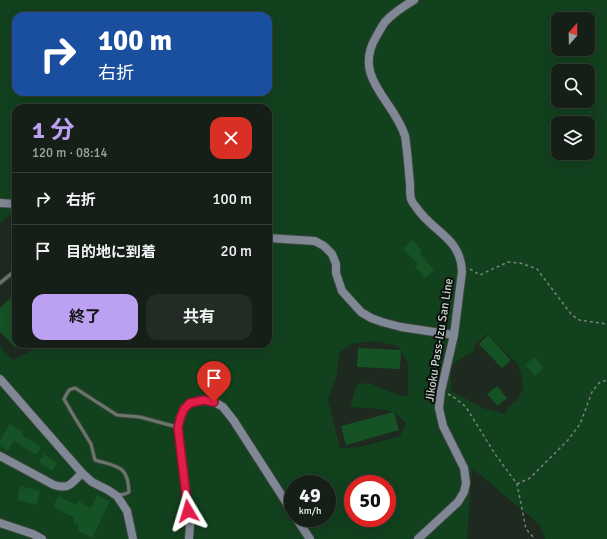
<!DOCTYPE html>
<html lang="ja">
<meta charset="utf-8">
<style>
body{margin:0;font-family:Signika,"Noto Sans JP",sans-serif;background:#232c24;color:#f1f3f6;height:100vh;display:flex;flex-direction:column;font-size:15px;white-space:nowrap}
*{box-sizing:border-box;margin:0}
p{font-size:13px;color:#9ea2a1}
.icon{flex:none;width:22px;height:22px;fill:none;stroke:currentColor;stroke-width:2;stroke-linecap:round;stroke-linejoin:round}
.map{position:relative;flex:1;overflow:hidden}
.panel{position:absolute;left:12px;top:104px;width:260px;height:244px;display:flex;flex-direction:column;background:#161f17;border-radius:12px;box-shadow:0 4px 16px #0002,0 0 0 1px #353d36}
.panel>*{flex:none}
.hud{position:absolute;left:12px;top:12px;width:260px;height:84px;border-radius:12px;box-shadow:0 4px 16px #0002,0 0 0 1px #353d36;background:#1a4fa0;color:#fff;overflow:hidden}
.needle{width:26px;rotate:20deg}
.fabs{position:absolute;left:551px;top:12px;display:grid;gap:8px}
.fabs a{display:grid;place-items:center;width:44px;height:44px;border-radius:8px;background:#161f17;box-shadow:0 4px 16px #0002,0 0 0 1px #353d36;font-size:20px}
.speed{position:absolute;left:284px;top:475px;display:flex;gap:8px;font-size:20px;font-weight:700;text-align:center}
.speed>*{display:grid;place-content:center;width:52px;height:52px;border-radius:50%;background:#161f17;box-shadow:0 4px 16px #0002,0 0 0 1px #353d36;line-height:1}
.speed small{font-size:10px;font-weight:400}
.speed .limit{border:6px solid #d22;background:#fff;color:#111}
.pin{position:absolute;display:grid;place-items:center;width:34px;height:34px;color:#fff;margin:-41px -17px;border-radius:50% 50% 50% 0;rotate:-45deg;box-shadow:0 0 4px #0007}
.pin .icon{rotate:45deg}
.me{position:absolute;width:44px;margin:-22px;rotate:353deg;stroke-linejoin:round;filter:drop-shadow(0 0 3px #0008)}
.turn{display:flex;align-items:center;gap:14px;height:84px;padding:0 20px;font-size:18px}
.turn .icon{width:52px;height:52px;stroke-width:2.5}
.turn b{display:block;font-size:28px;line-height:34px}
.round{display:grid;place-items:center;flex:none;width:42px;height:42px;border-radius:12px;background:#232c24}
.summary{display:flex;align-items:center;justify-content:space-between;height:68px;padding:0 20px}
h1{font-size:24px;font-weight:700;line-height:30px;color:#bca0f2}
.button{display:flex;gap:8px;margin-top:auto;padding:8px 20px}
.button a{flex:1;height:46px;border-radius:12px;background:#bca0f2;color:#111;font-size:16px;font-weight:700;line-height:46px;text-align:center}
.button a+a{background:#232c24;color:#f1f3f6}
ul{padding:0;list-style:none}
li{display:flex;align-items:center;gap:12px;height:52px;padding:0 20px;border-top:1px solid #353d36}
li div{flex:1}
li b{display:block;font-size:15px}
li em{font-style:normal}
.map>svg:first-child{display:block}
.green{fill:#12411e;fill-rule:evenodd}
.building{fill:#155226}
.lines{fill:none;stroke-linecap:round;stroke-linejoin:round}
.lane-casing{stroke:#3b443c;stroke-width:5}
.secondary-casing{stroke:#3b443c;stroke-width:10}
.path{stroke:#79827a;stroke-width:1.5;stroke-dasharray:3 3;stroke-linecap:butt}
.lane{stroke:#6a776c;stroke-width:3}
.secondary{stroke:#808895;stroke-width:8}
.route-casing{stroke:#92132f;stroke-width:10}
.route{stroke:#e11d48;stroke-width:7}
.labels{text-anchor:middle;stroke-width:4;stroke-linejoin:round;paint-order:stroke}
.street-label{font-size:12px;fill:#ced5cf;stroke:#0b100c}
</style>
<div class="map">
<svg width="607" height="539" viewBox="0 0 607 539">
<rect width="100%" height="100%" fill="#1e291f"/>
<path class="green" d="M 0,0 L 607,0 L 607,539 L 545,539 L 540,525 L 472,468 L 467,539 L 0,539 L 0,346 L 13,360 L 35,348 L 44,344 L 104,344 L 126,349 L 128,344 L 268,344 L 268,108 L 16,108 L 16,214 L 12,214 L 0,223 ZM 16,16 L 268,16 L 268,92 L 16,92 ZM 558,19 L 588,19 L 588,49 L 558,49 ZM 558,71 L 588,71 L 588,101 L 558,101 ZM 558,123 L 588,123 L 588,153 L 558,153 ZM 487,334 L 518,364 L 522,378 L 523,389 L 518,399 L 508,407 L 505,414 L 483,408 L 451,391 L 451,365 L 474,351 L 475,344 ZM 375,341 L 398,346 L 408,363 L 408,396 L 398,395 L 369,383 L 357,384 L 350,407 L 379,409 L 394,412 L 406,423 L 400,436 L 360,447 L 340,448 L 328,400 L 337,374 L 339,353 L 352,344 ZM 293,484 L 327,484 L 327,518 L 293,518 ZM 353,484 L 387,484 L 387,518 L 353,518 Z"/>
<g class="building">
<polygon points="412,240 422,252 420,254 434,270 425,278 415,267 418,265 403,248"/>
<polygon points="16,293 16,348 0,332 0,308"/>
<polygon points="488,335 511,360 502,368 479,344"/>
<polygon points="358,348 401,350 400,369 357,367"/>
<polygon points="534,357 544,368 535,376 525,365"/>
<polygon points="497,386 507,398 498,406 487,394"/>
<polygon points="394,412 399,430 346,445 341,426"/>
<polygon points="10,424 23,432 22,435 41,447 36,455 14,441 7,451 0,446 0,440"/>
<polygon points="44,454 57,463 52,471 39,462"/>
<polygon points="20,486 40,491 36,505 17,500"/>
<polygon points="97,495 110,501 92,538 77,530 79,525 73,522 75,518 53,507 58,496 76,505 78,501 91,508"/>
</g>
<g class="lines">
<g class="lane-casing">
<g id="lane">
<polyline points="0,283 16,270"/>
<path d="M 118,495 L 125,494 L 129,492 C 128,465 118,467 95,460 L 91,444 L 72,413 L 64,399 L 69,390 L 75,388 L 117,415 L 140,417 L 177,427"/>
</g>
</g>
<g class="secondary-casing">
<g id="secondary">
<path d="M 414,0 C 404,6 394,12 385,22 C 382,26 379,32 376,37 C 352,78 394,100 405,136 C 406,140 406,146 407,151 C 408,162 409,173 410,184 C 410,189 410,195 411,199 C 412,202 414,205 416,207 C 432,232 461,237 462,272 L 454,335 L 441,391 L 439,408 L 443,426 L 464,468 L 466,483 L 464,492 L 458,502 L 418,539"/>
<polyline points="0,203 16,204"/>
<polyline points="268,238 315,241 324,246 332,254 336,264 336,273 342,291 361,312 371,318 382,322 401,327 454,335"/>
<polyline points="0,379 82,473 92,482 108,490 117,496 127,511 133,539"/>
<path d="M 0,456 L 54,485 C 69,490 72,483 82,473"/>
<polyline points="296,518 310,539"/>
<polyline points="0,523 33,534 42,539"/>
<polyline points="189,539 190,525 178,427 180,419 184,409 190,403 205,400 214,402 223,407 234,421 293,513"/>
</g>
</g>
<g class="path">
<polyline points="470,269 480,275 486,272 508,262 520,263 537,269 571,314 579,320 607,324"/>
<polyline points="448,394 455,398 466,407 495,454 517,484 526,529 535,539"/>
<polyline points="517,484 530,478 568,440 580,424 592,392 599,383 607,380"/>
</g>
<use href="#lane" class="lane"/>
<use href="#secondary" class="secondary"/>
</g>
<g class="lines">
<g class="route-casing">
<polyline id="route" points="188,511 178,428 180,419 184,409 190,403 204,400 214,402"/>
</g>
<use href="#route" class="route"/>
</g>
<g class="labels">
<g class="street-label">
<text transform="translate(439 340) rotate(-81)" y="4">Jikoku Pass-Izu San Line</text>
</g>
</g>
</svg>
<div class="fabs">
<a><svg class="needle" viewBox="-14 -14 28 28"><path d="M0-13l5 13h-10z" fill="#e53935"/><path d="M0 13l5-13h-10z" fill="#9ea2a1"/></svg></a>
<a><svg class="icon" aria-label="search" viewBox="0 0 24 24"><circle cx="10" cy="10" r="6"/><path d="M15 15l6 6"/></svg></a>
<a><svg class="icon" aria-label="layers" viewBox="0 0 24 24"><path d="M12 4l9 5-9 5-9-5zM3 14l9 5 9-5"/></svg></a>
</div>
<div class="speed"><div>49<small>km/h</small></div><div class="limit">50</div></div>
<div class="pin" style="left:214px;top:402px;background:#d93025"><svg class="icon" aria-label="arrive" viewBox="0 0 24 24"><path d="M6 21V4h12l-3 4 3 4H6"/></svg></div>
<svg class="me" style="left:188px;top:511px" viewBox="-20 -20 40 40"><path d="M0-17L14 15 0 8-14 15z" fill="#e11d48" stroke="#fff" stroke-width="4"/></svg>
<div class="hud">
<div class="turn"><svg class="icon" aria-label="right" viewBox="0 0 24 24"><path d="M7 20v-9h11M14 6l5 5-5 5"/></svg><div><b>100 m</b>右折</div></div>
</div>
<section class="panel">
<div class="summary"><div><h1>1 分</h1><p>120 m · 08:14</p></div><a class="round" style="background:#d93025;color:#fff"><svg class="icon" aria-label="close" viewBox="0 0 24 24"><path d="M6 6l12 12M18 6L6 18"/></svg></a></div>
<ul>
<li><svg class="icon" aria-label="right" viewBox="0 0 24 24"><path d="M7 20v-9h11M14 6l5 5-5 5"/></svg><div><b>右折</b></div><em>100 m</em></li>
<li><svg class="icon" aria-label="arrive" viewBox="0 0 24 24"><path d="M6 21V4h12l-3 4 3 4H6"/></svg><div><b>目的地に到着</b></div><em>20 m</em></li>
</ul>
<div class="button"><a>終了</a><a>共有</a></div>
</section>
</div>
